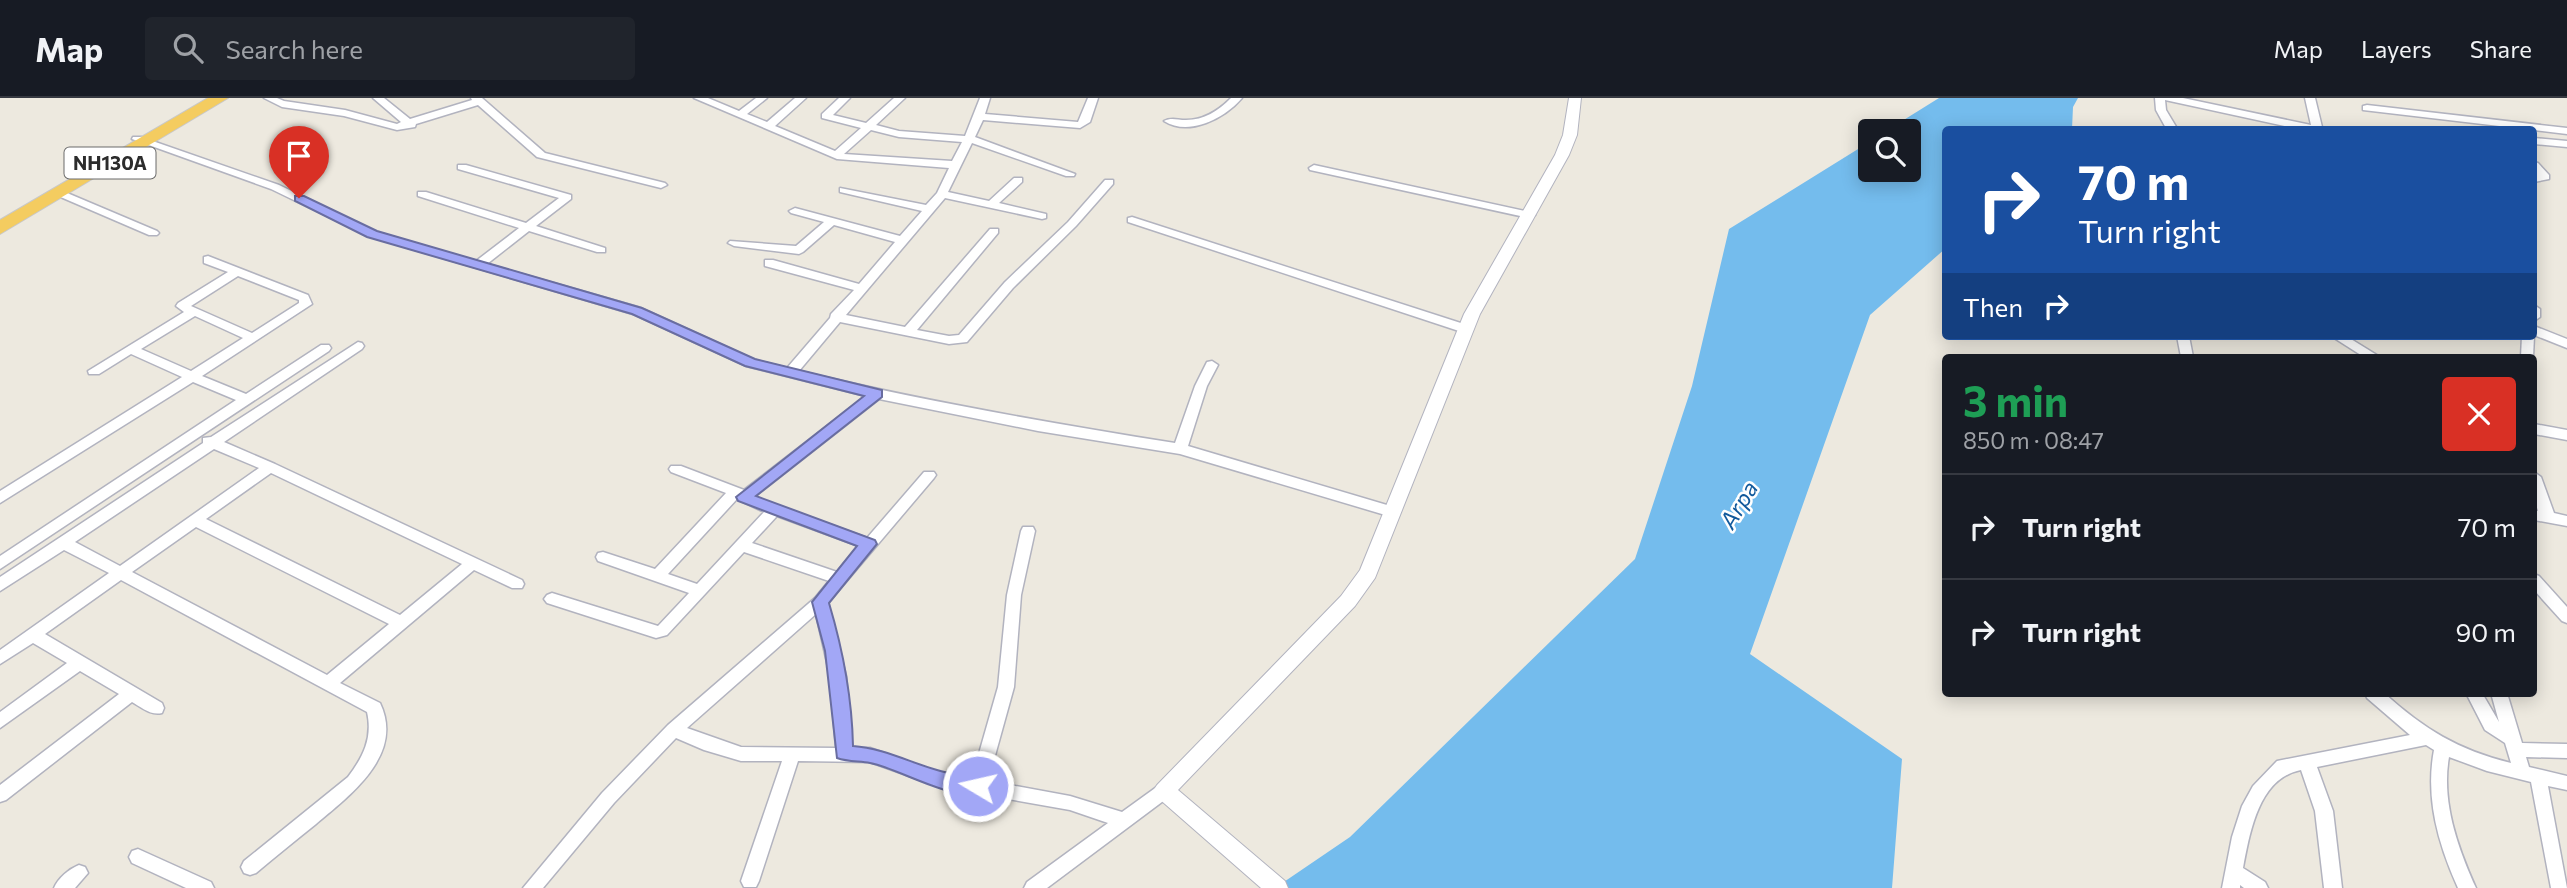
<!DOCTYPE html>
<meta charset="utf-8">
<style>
body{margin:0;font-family:Commissioner,sans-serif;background:#20242c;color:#f1f3f6;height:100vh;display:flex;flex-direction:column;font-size:26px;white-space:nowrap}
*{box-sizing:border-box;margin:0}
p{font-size:23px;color:#9ea1a6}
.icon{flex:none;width:38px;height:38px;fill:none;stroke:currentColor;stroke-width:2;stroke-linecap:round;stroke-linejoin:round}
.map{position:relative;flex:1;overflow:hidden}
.panel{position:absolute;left:1942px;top:256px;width:595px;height:343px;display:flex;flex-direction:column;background:#171b24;border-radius:7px;box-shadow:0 4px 18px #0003}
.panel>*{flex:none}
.banner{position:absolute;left:1942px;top:28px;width:595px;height:214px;border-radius:7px;box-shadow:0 4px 18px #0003;background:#1a4fa0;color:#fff;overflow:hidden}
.controls{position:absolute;left:1858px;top:21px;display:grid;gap:14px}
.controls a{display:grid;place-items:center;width:63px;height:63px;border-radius:7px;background:#171b24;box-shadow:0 4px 18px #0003;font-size:35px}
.pin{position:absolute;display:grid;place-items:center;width:60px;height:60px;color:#fff;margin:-72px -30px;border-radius:50% 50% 50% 0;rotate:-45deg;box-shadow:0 0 7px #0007}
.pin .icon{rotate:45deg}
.me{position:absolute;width:77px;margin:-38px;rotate:279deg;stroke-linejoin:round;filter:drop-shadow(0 0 5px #0008)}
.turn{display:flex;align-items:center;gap:24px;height:147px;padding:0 21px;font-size:32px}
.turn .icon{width:91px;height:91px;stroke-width:2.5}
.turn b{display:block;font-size:49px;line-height:60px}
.then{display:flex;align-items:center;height:66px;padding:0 21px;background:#0003;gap:14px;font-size:26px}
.round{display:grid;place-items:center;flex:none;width:74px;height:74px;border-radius:7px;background:#20242c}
.headline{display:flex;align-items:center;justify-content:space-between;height:119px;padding:0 21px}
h1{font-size:42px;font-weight:700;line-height:52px;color:#1e9e55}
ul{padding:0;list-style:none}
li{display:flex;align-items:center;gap:21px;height:105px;padding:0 21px;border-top:2px solid #363941}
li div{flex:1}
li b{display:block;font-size:26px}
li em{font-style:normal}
header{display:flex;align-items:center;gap:42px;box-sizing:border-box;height:98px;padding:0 35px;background:#171b24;border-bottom:2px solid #363941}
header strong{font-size:33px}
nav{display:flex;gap:38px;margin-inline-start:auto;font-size:24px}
.search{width:490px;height:63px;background:#20242c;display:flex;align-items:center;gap:18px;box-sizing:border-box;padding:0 24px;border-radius:7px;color:#9ea1a6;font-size:26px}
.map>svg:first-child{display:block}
.water{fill:#74bced}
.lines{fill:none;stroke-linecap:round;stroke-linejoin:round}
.minor-casing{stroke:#b2b3bf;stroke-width:3}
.tertiary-casing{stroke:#b2b3bf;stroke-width:2}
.trunk-casing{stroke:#c8c8c8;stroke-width:2}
.minor{fill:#fff;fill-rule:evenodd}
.tertiary{fill:#fff;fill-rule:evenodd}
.trunk{fill:#f4cc60;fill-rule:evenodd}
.route{fill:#a2a7f6;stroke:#696da0;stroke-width:2}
.labels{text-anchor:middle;stroke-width:5;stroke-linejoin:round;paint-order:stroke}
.shield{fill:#fff;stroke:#6b6b6b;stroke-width:2}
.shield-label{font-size:19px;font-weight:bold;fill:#2c2c2c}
.water-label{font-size:23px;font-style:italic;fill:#10599c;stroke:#fff}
</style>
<header>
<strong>Map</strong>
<div class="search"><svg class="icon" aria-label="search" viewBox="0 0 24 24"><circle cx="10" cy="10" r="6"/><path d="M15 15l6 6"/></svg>Search here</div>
<nav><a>Map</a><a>Layers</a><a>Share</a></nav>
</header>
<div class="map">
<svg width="2567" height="790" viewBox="0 0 2567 790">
<rect width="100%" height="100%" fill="#ede9df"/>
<polygon class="water" points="1939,0 2078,0 2073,9 2072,31 1946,32 1946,150 1870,217 1750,556 1902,661 1892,790 1275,790 1350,739 1635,461 1692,288 1729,131 1871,43 1871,72 1909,72 1909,33 1886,33"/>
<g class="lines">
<g class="minor-casing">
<g id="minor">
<polygon points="264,0 277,0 284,3 345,12 397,26 401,24 373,0 384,0 410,21 472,2 471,0 482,0 545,55 665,85 667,87 661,90 537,59 478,7 416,26 415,29 397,32 344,18 282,9"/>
<path d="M 694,0 L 708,0 L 739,13 L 756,0 L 767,0 L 747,16 L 767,24 L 795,0 L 806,0 L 775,28 L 835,53 L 861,30 L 822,20 L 822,16 L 839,0 L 850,0 L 833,17 L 866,25 L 894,0 L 905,0 L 876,27 L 899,33 L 965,38 L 980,0 L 990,0 L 985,16 L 1078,24 L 1088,0 L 1098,0 L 1090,24 L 1080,30 L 983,22 L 975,39 L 1075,76 L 1074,78 L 1066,78 L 972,45 L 948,94 L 989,103 L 1014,80 L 1022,80 L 1022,84 L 999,105 L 1046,116 L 1046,120 L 1042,121 L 945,100 L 846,217 L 905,229 L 990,131 L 998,131 L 998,135 L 917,232 L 949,238 L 959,237 L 1005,184 L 1068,124 L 1105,82 L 1113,82 L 1113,86 L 1076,128 L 1013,190 L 967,244 L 949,246 L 840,224 L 799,273 C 923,303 1049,325 1175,345 L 1195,288 L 1207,264 L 1212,263 L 1218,267 L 1207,288 L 1188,348 L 1397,410 L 1399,414 L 1392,419 L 1180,356 L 1038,333 L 879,301 L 754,399 L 867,440 L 924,374 L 934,374 L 936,377 L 934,380 L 828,505 L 846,578 L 852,650 L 870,650 L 940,675 L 972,680 L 998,589 L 1007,497 L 1021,433 L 1023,429 L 1033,429 L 1035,433 L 1021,497 L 1014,589 L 988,683 L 1070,698 L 1122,714 L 1158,688 L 1164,686 L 1170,688 L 1172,693 L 1170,698 L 1047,790 L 1024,790 L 1027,784 L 1108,725 L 1070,712 L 940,689 L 870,664 L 798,663 L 759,783 L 756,789 L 744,789 L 741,783 L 782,663 L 741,663 L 704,652 L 676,640 L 614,705 L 543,790 L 523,790 L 602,695 L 668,627 L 815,500 L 829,483 L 744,454 L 667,537 L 656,540 L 547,505 L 544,501 L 547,497 L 552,495 L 658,528 L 689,495 L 598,463 L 596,459 L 598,455 L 603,454 L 655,471 L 726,395 L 671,374 L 669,371 L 671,368 L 681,368 L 744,392 L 866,298 L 746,268 L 633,216 L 368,138 L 271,91 L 132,41 L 133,39 L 141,39 L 279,87 L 376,134 L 476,163 L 519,130 L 418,98 L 418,94 L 426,94 L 526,125 L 559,100 L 458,71 L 458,67 L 466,67 L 571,97 L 571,101 L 536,128 L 605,150 L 605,154 L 597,154 L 529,133 L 487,166 L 641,210 L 755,262 L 787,270 L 830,220 L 831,216 L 854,192 L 765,168 L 765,162 L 773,162 L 859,186 L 895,144 L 834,127 L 803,154 L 799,156 L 734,148 L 728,145 L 730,143 L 796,148 L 824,124 L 791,115 L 789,113 L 795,110 L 900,138 L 922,113 L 840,94 L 840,90 L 926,107 L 937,95 L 949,70 L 837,61 ZM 871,32 L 899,39 L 962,44 L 952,63 L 844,56 ZM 737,401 L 764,414 L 697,486 L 668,476 ZM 777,418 L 859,448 L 837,474 L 752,445 ZM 816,516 L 830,578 L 836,650 L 741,649 L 687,630 Z"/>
<path d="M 1231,0 L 1242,0 C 1225,20 1189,39 1164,23 C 1171,19 1177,22 1186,22 C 1204,22 1218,13 1231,0 Z"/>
<polygon points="2155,0 2183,0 2311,27 2305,0 2315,0 2322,29 2325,32 2303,32 2165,2 2166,12 2178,32 2167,32 2156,12"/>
<polygon points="2367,7 2567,30 2567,36 2363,12 2363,8"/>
<polygon points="2534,40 2567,43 2567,49 2534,46"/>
<polygon points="2534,64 2538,65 2549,77 2549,81 2534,84 2534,78 2537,77 2534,74"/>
<polygon points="1314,67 1529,114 1535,117 1529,120 1310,72 1309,70"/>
<polygon points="60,92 157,133 159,135 157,137 149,137 56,97 54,95"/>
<polygon points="1132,119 1470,228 1472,231 1466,235 1462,234 1128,124 1128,120"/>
<path d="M 208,158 L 308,197 L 312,206 L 202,278 L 246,296 L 321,247 L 329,247 L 331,250 L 329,253 L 0,471 L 0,458 L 236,302 L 193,284 L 0,405 L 0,393 L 182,279 L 131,256 L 99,276 L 89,276 L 88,273 L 184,214 L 176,208 L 178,205 L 228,174 L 204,165 L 204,159 ZM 238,178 L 299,202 L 299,205 L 252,235 L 191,208 ZM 195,218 L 243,240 L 191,273 L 141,251 Z"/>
<polygon points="2534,207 2540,211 2540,219 2534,223"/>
<polygon points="2534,228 2567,241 2567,250 2534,237"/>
<polygon points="2177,238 2189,238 2193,259 2181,259"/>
<polygon points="2331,238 2346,238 2380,259 2364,259"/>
<polygon points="2522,238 2534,238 2533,259 2521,259"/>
<path d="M 358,244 L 362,245 L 364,248 L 362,251 L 224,344 L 275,366 L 522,482 L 524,486 L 522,490 L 512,490 L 474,472 L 340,585 L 380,605 C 405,657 350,697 316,726 C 296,742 276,758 256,775 L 250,777 L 244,775 L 241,769 L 244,763 L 348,679 C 363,659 373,640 367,614 L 121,482 L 45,536 L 162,605 L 164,610 L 162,615 C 151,618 141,609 132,604 L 6,702 L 0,704 L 0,687 L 119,596 L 80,573 L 0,630 L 0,614 L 67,565 L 33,545 L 0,566 L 0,552 L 109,475 L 64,452 L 0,493 L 0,479 L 203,345 L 203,340 L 211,339 ZM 214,351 L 259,370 L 120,468 L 75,444 ZM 271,375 L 462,466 L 400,517 L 206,421 ZM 196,429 L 389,526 L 327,577 L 132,474 Z"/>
<polygon points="2534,326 2567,332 2567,342 2534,336"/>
<polygon points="2534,374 2541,379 2554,415 2567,418 2567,428 2534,422 2534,412 2538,413 2534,400"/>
<polygon points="2534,476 2539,478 2567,509 2567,525 2562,523 2534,492"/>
<path d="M 2365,595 L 2384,595 C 2424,631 2458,652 2511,665 L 2505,645 L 2485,632 L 2466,595 L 2482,595 L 2499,624 L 2491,595 L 2507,595 L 2522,645 L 2567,646 L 2567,660 L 2526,659 L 2529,669 L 2567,678 L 2567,692 L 2548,688 L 2567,790 L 2551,790 L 2531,684 L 2487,673 L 2449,659 C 2441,704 2458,750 2476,790 L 2458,790 C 2438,746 2425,700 2434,652 L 2426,647 L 2317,669 L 2333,713 L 2342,790 L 2324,790 L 2315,713 L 2301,672 C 2259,680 2250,733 2243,770 L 2265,784 L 2268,790 L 2244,790 L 2240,787 L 2240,790 L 2222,790 L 2232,739 L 2242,708 L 2253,688 L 2277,663 L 2410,637 L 2367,600 Z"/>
<polygon points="138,751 211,784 214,790 186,790 132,765 129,759 132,753"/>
<path d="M 79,767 L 85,769 L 88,775 L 75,790 L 54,790 C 58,780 69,771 79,767 Z"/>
</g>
</g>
<g class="tertiary-casing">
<polygon id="tertiary" points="1569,0 1581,0 1577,37 1569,57 1480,216 1375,480 1355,508 1178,692 1285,783 1288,790 1261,790 1157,699 1153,693 1157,687 1341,498 1360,472 1464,216 1555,57 1563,37"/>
</g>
<g class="trunk-casing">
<polygon id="trunk" points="208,0 228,0 0,136 0,122"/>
</g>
<use href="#minor" class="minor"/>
<use href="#tertiary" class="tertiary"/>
<use href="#trunk" class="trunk"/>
</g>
<path class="route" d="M 295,98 L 304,98 L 377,133 L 642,210 L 755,261 L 882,292 L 882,299 L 756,398 L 875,442 L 877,446 L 829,505 C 843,552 852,598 853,648 C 882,650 909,664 937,672 C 952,677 969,677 985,682 L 987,688 L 985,694 C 953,705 901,671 870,665 C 859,663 848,664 837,660 L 825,553 L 812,504 L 857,448 L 738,403 L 736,399 L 864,298 L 745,268 L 632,216 L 367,139 L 295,103 Z"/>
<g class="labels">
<rect class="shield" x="64.5" y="49.5" width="91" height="31" rx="5"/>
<g class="shield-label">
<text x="110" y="72">NH130A</text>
</g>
<g class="water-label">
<text transform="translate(1739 407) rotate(-59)" y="8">Arpa</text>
</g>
</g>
</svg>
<div class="controls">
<a><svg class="icon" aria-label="search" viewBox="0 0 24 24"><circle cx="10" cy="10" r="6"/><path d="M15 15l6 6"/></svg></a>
</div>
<div class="pin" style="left:299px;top:100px;background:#d93025"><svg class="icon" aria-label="arrive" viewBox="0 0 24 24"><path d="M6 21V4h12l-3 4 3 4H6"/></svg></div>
<svg class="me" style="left:978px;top:688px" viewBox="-20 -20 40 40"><circle r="17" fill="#a2a7f6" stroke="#fff" stroke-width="3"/><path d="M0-11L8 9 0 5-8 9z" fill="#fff"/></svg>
<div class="banner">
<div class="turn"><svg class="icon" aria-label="right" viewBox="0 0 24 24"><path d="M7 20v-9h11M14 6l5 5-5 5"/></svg><div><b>70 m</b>Turn right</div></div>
<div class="then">Then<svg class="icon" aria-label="right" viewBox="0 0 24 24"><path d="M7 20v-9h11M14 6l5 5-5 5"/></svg></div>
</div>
<section class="panel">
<div class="headline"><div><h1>3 min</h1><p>850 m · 08:47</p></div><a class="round" style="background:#d93025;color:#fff"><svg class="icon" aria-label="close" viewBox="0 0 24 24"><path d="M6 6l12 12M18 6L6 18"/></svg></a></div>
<ul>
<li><svg class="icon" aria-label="right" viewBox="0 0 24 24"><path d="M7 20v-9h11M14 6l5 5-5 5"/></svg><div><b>Turn right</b></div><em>70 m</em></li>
<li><svg class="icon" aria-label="right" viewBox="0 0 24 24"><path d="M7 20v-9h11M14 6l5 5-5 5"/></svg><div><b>Turn right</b></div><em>90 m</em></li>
</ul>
</section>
</div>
